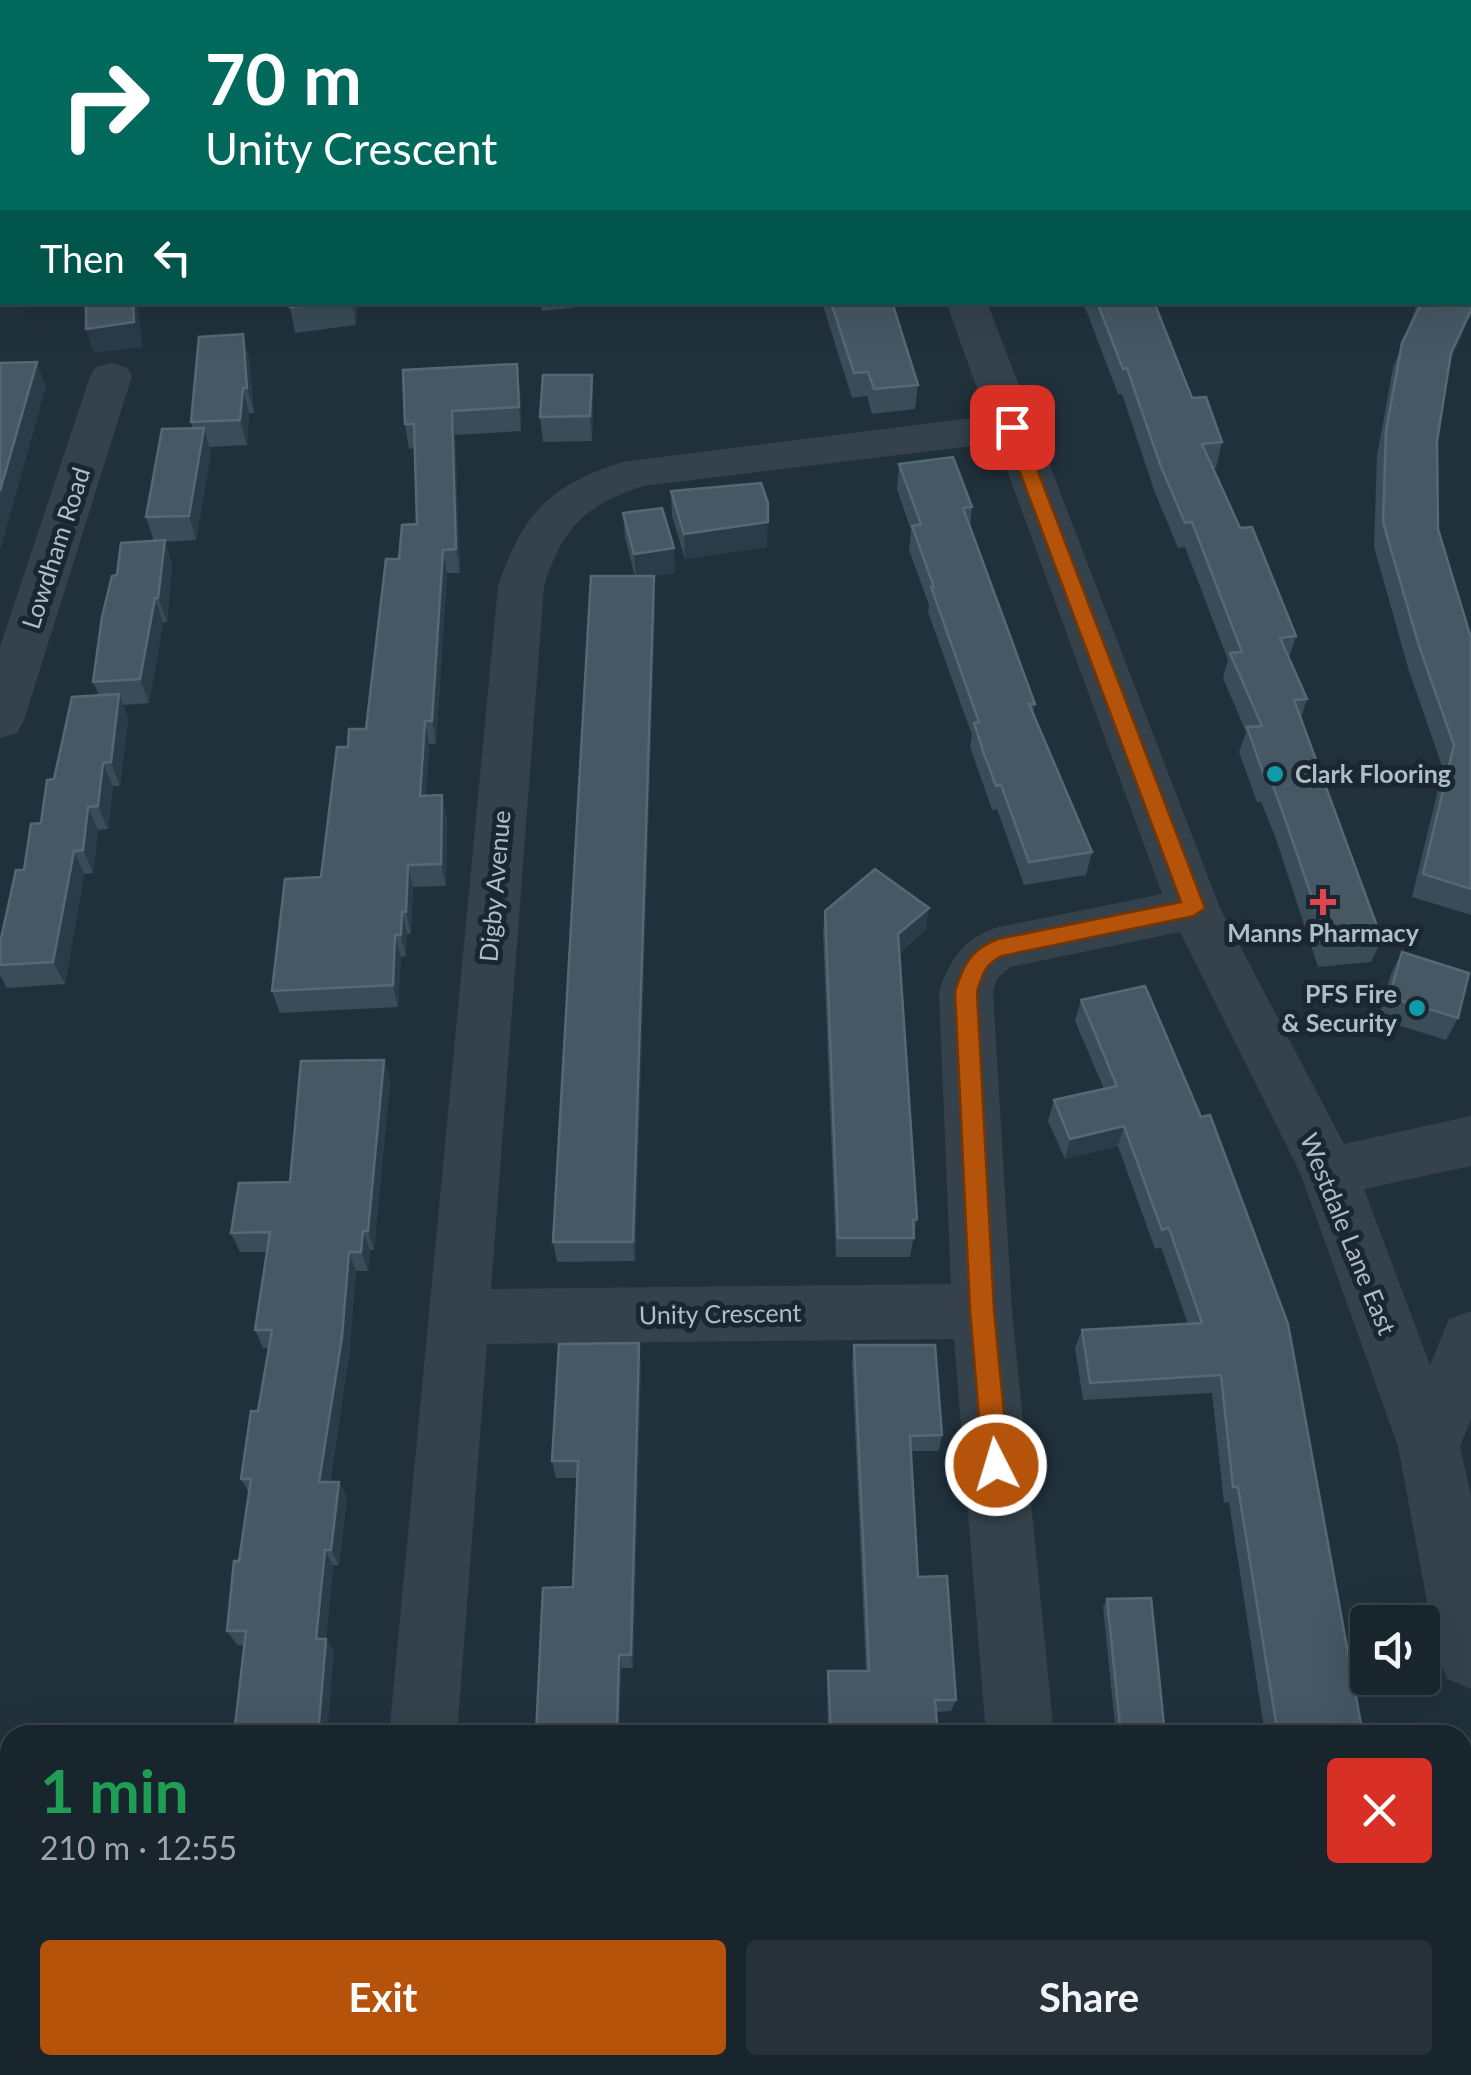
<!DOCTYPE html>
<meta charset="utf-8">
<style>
body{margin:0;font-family:Lato,sans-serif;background:#263139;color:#f1f3f6;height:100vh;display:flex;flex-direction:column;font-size:38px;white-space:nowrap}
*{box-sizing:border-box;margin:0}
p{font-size:32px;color:#9fa5aa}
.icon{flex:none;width:55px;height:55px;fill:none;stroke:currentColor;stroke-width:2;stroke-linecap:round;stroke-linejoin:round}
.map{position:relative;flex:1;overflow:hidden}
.sheet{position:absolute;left:0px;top:1725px;width:1472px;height:350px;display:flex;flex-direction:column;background:#19252d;border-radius:30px 30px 0 0;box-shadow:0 10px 40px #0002,0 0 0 2px #374249}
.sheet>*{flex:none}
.hud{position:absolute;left:0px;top:0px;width:1472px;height:305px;box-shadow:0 10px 40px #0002,0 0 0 2px #374249;background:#00695c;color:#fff;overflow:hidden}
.fabs{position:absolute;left:1350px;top:1605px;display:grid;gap:20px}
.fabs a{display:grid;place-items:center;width:90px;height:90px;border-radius:10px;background:#19252d;box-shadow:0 10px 40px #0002,0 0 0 2px #374249;font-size:50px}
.pin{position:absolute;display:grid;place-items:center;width:85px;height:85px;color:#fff;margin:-42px;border-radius:20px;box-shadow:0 5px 15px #0006}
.me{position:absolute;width:110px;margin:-55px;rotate:355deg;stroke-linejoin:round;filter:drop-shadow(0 0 8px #0008)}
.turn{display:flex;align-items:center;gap:35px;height:210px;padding:0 40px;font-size:45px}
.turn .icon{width:130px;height:130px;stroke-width:2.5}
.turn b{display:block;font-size:70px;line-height:85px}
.then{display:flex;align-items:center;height:95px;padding:0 40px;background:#0003;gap:20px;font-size:38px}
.round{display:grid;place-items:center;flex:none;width:105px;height:105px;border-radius:10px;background:#263139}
.overview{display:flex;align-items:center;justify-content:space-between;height:170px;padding:0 40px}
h1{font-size:60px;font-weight:700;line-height:75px;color:#1e9e55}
.action{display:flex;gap:20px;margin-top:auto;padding:20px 40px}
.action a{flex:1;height:115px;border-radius:10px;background:#b45309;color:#fff;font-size:40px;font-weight:700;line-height:115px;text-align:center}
.action a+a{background:#263139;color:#f1f3f6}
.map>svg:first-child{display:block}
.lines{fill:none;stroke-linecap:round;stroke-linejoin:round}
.minor{fill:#35424c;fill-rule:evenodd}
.wall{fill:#394c58}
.shaded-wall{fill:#2a3c48}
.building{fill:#465864;stroke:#566874;stroke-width:2.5}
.route{fill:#b45309;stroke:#753606;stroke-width:2.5}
.culture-dot{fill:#0f9aa8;stroke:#1a2731;stroke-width:4}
.health-dot{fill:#e0444e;stroke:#1a2731;stroke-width:4}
.labels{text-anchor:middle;stroke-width:10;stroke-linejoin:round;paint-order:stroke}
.street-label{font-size:25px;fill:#b0bdc8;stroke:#1a2731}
.poi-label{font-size:25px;font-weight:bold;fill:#b0bdc8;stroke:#1a2731;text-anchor:start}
</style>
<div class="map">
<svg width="1471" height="2075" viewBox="0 0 1471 2075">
<rect width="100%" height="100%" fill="#21313c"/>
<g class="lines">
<g class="minor">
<rect x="319" y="0" width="34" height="2"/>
<polygon points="765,0 829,0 764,2"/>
<polygon points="848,0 882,0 883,2 849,2"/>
<polygon points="999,0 1033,0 1034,2 1000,2"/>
<polygon points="1470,29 1471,30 1471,54 1470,53"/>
<rect x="1470" y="198" width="1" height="24"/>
<path d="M 946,302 L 987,302 L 1220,908 L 1344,1144 L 1471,1116 L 1471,1166 L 1364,1189 L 1430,1365 L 1449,1319 L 1471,1311 L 1471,1419 L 1460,1446 L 1471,1496 L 1471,1689 L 1447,1679 L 1437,1655 L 1398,1446 L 1301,1175 L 1180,932 L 1010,967 L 997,979 L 993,992 L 1012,1311 L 1054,1735 L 986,1735 L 954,1339 L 487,1344 L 457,1735 L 389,1735 L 498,586 C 523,513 549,486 622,462 L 987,416 ZM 997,443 L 1162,894 L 998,927 C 964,938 950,958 939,992 L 951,1284 L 491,1289 L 544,586 C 563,527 584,506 643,486 Z"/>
<polygon points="111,363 126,367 132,376 24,720 17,733 0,738 0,647 90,376 96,367"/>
<polygon points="359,2065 435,2065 434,2075 358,2075"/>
<polygon points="567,2065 648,2065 653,2075 572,2075"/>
<polygon points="1181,2065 1264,2065 1269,2075 1186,2075"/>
</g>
</g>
<g class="wall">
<polygon points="0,0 191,0 191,2 2,2 2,129 0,129"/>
<polygon points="945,0 987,0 986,2 946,2"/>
<polygon points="1471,228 1471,315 1450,361 1437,441 1438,529 1471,638 1471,915 1412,897 1443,769 1409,671 1374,547 1377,456 1393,368 1418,302 1470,302"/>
<polygon points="289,302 357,302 356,325 295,333"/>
<polygon points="541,302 611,302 611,303 542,311"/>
<polygon points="822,302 892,302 918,385 915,409 872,414 867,396 852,398"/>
<polygon points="1083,302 1154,302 1192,398 1222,442 1216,468 1213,468 1240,528 1296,636 1289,658 1307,699 1301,718 1382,940 1371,962 1318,967 1275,836 1261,802 1257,802 1239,752 1246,732 1223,678 1228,660 1185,547 1178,548 1154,490 1122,394 1118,394"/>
<polygon points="243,334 249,359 254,413 249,413 247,445 209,447 211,453 196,540 165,542 172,565 167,622 163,623 149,703 123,705 128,718 120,786 113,786 108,829 98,830 93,873 84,874 65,984 7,988 0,975 0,943 54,779 99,695 93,682 117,575 154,541 146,517 193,428 191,422"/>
<polygon points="592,375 593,400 592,441 543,442 540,417"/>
<polygon points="520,388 521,431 455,435 460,573 447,573 436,744 429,744 426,796 447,818 446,886 413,887 411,934 407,934 406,956 401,957 398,1007 280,1013 272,991 321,877 348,747 366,729 399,559 417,524 415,448 409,449 405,424"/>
<polygon points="899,464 972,507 970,527 1035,704 1033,713 1092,852 1086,875 1024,885 997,809 992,810 981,778 970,747 972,735 928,612 929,605 909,550 911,530 897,489"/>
<polygon points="671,491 767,547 685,559 672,516"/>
<polygon points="623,513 675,573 653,576 655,600 635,1261 557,1262 553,1242 635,576 625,538"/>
<polygon points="825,911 926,930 899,953 917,1219 910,1257 836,1257 823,933"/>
<polygon points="1402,952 1458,1018 1446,1040 1378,1019 1391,974"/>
<polygon points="1145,986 1363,1735 1265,1735 1229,1502 1224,1503 1212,1393 1083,1400 1075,1348 1082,1330 1188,1324 1161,1247 1155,1249 1118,1146 1065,1159 1048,1121 1054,1100 1104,1089 1075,1021 1081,1000"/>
<polygon points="384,1060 390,1082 374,1250 370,1250 368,1271 356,1271 349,1355 330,1482 339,1482 347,1498 339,1565 333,1565 326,1639 334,1652 237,1645 227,1631 249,1493 241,1479 258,1411 269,1348 263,1348 255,1330 267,1252 240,1252 231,1233 290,1182"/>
<polygon points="854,1345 942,1435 939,1451 911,1451 918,1577 956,1700 951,1711 936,1712 938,1735 828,1735 827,1683 828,1671 866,1671 852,1362"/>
<polygon points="641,1361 633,1668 622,1668 536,1735 573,1587 578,1478 556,1478 552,1461"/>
<polygon points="1107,1599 1165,1735 1116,1735 1103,1607"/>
<polygon points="0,1885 10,1889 10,1980 0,1980"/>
<polygon points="816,2065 952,2065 962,2075 826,2075"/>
</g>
<g class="shaded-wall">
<polygon points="133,302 138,302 142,347 94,353 86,329"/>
<polygon points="352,302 357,302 356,325"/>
<polygon points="1471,310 1471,315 1442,378 1451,353"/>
<polygon points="243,334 249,359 254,413 247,388"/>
<polygon points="37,362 46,387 0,551 0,491"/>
<polygon points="517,364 520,388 521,431 519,407"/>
<polygon points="592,375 593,400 592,441 590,416"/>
<polygon points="243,388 249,413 247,445 240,420"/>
<polygon points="452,411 455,435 460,573 456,549"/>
<polygon points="204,428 211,453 196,540 189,516"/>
<polygon points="768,522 767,547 685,559 684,534"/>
<polygon points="165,540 172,565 167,622 158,598"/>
<polygon points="674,548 675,573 636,578 634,554"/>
<polygon points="443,550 447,573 436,744 432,721"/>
<polygon points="654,576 655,600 635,1261 633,1242"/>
<polygon points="155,598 163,623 149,703 140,679"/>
<polygon points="119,694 128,718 120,786 111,762"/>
<polygon points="425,721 429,744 425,819 420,796"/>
<polygon points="103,763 113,786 108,829 98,806"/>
<polygon points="442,795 447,818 446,886 441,864"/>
<polygon points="88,807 98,830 93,873 83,850"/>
<polygon points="74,851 84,874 65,984 53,962"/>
<polygon points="408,865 413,887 411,934 406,912"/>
<polygon points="929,908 926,930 895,957 898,934"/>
<polygon points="402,912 407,934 406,956 401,935"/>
<polygon points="395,935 401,957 398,1007 393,985"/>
<polygon points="384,1060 390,1082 374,1250 368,1231"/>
<polygon points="1124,1126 1118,1146 1065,1159 1070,1139"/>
<polygon points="363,1231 370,1250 368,1271 361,1252"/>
<polygon points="349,1252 356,1271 349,1355 327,1498 319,1482"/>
<polygon points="639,1343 641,1361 633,1668 631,1655"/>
<polygon points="339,1482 347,1498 339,1565 331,1550"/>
<polygon points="325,1550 333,1565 325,1653 316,1639"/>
<polygon points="326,1639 334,1652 327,1735 318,1735"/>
<polygon points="619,1655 622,1668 619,1735 617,1729"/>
<polygon points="4,1885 10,1889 10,1933 0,1928 0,1904"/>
</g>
<g class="building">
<polygon points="0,0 184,0 184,2 2,2 2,103 0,104"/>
<polygon points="224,0 295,0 295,2 225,2"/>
<rect x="390" y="0" width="42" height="2"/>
<polygon points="521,0 791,0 792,2 522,2"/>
<polygon points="1266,0 1314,0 1313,2 1264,2"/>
<polygon points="1470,227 1471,310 1451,353 1437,441 1438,529 1471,638 1471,889 1423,874 1454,745 1419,646 1383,522 1386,431 1402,343 1422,302 1470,302"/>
<polygon points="86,302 133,302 134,322 86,329"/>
<polygon points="289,302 330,302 290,307"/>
<polygon points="831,302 892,302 918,385 874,389 868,372 854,373"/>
<polygon points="1097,302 1154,302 1192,398 1206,397 1222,442 1202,444 1240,528 1252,527 1296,636 1280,638 1307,699 1294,700 1382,940 1328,944 1283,813 1270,778 1265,778 1247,727 1262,726 1230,653 1242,652 1192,522 1185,523 1160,464 1127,368 1123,369"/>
<polygon points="243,334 247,388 243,388 240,420 191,422 199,337"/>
<polygon points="37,362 0,491 0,363"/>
<polygon points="517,364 519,407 452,411 456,549 443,550 432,721 425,721 420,796 442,795 441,864 408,865 406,912 402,912 401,935 395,935 393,985 272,991 285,879 321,877 337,747 348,747 349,729 366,729 386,559 399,559 402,525 417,524 414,424 405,424 403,370"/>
<polygon points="543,375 592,375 590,416 540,417"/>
<polygon points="204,428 189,516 146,517 162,429"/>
<polygon points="953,457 972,507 963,508 1035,704 1029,704 1092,852 1029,862 1001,785 996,786 984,754 974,723 979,722 931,587 934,587 912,526 921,524 899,464"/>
<polygon points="761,483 768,503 768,522 684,534 671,491"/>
<polygon points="662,508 674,548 634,554 623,513"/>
<polygon points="165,540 158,598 155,598 140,679 93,682 102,617 112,576 117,575 121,543"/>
<polygon points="591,576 654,576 633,1242 553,1242"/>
<polygon points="119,694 111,762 103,763 98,806 88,807 83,850 74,851 53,962 0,965 0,943 16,870 24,870 31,824 41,823 47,780 54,779 72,697"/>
<polygon points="875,869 929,908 898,934 917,1219 913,1220 914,1238 838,1238 825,911"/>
<polygon points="1402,952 1469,973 1458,1018 1389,997"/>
<polygon points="1145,986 1201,1117 1210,1115 1288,1324 1363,1735 1278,1735 1238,1487 1233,1487 1221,1375 1090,1383 1082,1330 1202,1323 1169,1228 1162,1230 1124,1126 1070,1139 1054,1100 1117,1086 1081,1000"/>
<polygon points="384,1060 368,1231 363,1231 361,1252 349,1252 342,1337 319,1482 339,1482 331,1550 325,1550 316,1639 326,1639 318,1735 234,1735 246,1631 227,1631 234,1561 239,1561 251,1479 241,1479 251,1411 258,1411 272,1330 255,1330 270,1232 231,1233 239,1183 290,1182 301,1061"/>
<polygon points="639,1343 631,1655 619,1655 617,1729 622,1735 536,1735 543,1588 573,1587 578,1461 552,1461 559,1344"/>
<polygon points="854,1345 935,1345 942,1435 910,1436 918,1577 947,1576 956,1700 935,1700 938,1735 831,1735 828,1671 869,1671"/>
<polygon points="1151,1598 1165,1735 1121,1735 1107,1599"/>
<polygon points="0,1885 4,1885 0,1904"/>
<polygon points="10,1924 10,1972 0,1972 0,1925"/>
<polygon points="824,2065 952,2065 962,2075 834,2075"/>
<polygon points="1044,2065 1064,2065 1075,2075 1037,2075"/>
</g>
<path class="route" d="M 1012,421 L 1021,427 L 1205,908 L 1194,916 L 1002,956 C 985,964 982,975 977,992 L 994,1310 L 1009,1465 L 1005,1474 L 996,1477 L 986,1474 L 983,1465 L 970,1310 L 955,992 C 963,965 971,949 998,939 L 1181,902 L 1003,427 Z"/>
<g class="culture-dot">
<circle cx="1275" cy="774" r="10"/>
<circle cx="1417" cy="1008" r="10"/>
</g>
<path class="health-dot" d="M1318 887h10v10h10v10h-10v10h-10v-10h-10v-10h10z"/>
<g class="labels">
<g class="street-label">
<text transform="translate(56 548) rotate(-72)" y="9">Lowdham Road</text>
<text transform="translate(495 886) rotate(-85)" y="9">Digby Avenue</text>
<text transform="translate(1348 1234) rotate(68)" y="9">Westdale Lane East</text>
<text transform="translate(720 1314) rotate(-1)" y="9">Unity Crescent</text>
</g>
<g class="poi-label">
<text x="1295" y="783">Clark Flooring</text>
<text x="1323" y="942" text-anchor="middle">Manns Pharmacy</text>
<text x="1397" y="1003" text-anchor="end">PFS Fire<tspan x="1397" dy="29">&amp; Security</tspan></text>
</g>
</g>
</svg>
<div class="fabs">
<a><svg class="icon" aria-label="sound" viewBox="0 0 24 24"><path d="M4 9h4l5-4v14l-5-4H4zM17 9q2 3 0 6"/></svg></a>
</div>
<div class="pin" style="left:1012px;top:427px;background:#d93025"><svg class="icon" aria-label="arrive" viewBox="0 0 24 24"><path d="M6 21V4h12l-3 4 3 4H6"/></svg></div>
<svg class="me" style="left:996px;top:1465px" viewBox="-20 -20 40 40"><circle r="17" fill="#b45309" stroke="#fff" stroke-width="3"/><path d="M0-11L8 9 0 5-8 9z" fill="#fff"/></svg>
<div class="hud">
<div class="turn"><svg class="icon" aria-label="right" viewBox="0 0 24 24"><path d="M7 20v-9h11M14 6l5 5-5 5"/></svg><div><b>70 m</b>Unity Crescent</div></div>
<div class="then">Then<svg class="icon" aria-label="left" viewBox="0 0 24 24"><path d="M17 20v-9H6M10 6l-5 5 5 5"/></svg></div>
</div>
<section class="sheet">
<div class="overview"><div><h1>1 min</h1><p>210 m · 12:55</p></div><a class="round" style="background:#d93025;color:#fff"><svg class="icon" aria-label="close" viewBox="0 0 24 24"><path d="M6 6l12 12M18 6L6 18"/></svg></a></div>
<div class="action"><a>Exit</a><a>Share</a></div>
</section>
</div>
